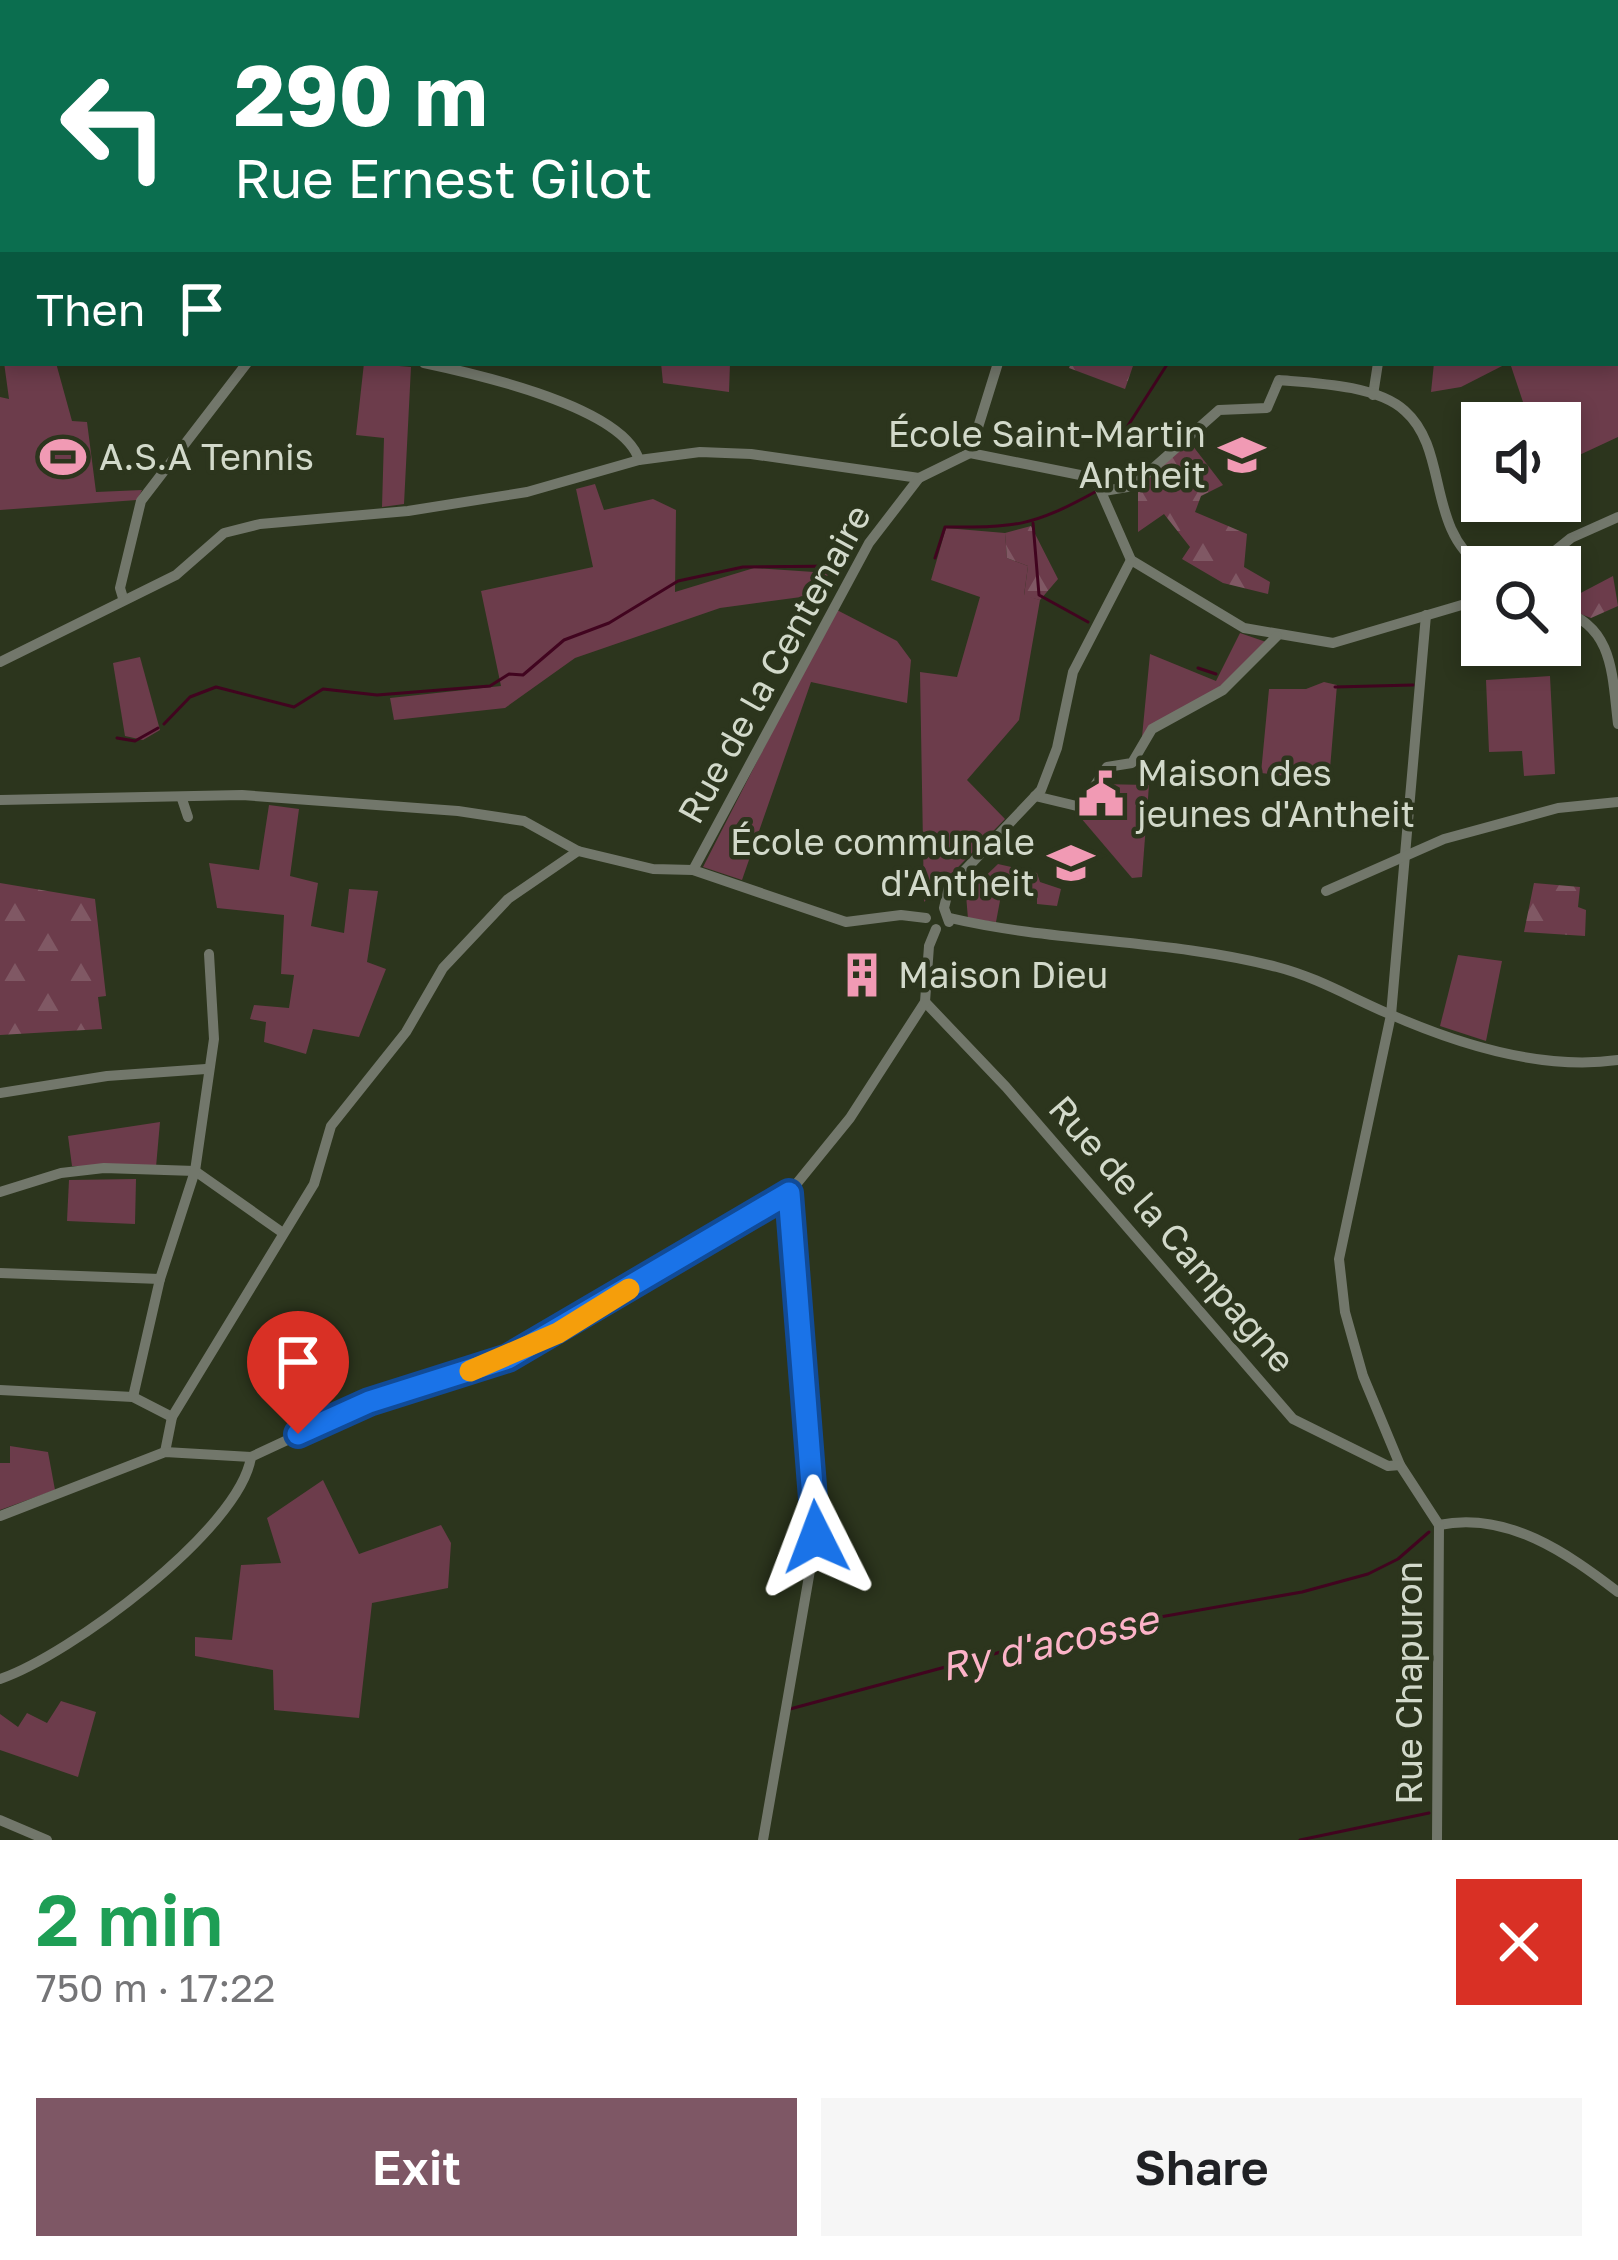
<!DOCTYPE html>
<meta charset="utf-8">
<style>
body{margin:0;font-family:"Golos Text",sans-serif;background:#f6f6f6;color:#202124;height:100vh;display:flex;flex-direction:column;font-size:45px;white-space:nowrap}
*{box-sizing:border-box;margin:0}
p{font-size:39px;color:#757577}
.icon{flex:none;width:66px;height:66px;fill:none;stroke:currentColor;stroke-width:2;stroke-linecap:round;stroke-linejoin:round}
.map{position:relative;height:1840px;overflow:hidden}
.side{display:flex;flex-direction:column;background:#fff;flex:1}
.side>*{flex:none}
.top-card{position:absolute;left:0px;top:0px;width:1620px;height:366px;box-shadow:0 6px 18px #0003;background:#0b6e4f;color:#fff;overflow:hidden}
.fabs{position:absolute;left:1461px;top:402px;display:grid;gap:24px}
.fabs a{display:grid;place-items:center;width:120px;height:120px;border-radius:0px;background:#fff;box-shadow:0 6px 18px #0003;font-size:60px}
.pin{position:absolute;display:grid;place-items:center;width:102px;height:102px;color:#fff;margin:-123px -51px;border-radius:50% 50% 50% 0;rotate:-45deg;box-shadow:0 0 12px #0007}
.pin .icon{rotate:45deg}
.me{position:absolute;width:132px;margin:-66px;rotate:357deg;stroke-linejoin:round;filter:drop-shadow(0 0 9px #0008)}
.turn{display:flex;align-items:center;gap:42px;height:252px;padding:0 36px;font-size:54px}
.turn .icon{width:156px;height:156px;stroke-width:2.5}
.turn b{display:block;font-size:84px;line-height:102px}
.then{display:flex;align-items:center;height:114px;padding:0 36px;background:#0003;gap:24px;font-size:45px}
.round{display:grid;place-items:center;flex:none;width:126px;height:126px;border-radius:0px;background:#f6f6f6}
.headline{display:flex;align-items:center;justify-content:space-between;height:204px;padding:0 36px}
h1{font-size:72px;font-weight:600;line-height:90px;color:#1e9e55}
.action{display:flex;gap:24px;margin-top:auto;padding:24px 36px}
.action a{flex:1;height:138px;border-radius:0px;background:#7e5765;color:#fff;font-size:48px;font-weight:600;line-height:138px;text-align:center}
.action a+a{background:#f6f6f6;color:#202124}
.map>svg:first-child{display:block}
.green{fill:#6c3c4b}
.forest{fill:url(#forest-firs)}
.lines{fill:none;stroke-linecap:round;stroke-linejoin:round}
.stream{stroke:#41041f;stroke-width:3}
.minor{stroke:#72776b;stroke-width:10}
.major{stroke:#b1bba3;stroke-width:14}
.route-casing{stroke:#114b97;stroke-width:30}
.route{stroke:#1a73e8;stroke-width:21}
.slow{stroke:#f59e0b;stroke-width:21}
.labels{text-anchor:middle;stroke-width:9;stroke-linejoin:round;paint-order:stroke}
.poi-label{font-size:36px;fill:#d2d9ca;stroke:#2c351d;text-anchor:start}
.street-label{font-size:36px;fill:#d2d9ca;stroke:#2c351d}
.water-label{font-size:39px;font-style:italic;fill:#fcb3c8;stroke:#2c351d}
</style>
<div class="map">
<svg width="1618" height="1840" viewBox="0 0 1618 1840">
<defs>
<pattern id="forest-firs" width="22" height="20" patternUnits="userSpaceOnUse" patternTransform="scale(3)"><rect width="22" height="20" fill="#6c3c4b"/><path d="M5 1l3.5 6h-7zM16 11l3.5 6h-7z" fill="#805864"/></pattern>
</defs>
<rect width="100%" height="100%" fill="#2c351d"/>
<g class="green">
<polygon points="1205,0 1495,0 1200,3"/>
<polygon points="1618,316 1618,437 1560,464 1560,423 1530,423 1510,363 1617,363"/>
<polygon points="3,355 3,363 56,363 72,421 87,422 96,492 142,490 137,500 0,510 0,397 9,399"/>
<polygon points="364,363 411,367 404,504 382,507 384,438 356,435"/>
<polygon points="661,363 730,363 729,392 663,383"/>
<polygon points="1434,363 1508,363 1461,387 1431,392"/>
<polygon points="595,484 604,510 653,499 676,510 675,592 754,568 829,573 820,587 831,593 720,608 575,658 505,708 394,720 390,698 501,686 481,591 593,567 576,489"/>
<polygon points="946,528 1005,533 1007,558 1028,566 1024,595 1040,600 1019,720 967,780 1005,819 924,902 920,672 957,677 980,597 931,580"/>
<polygon points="835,609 897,641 911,660 907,703 811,682 742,880 703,867"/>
<polygon points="1240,633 1269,643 1242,672 1142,737 1150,654 1216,681"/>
<polygon points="140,657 160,730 143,740 125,736 113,663"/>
<polygon points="1550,676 1555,774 1524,776 1522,751 1489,752 1486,680"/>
<polygon points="1324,682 1337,685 1329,781 1261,773 1269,689 1306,689"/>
<polygon points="1099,784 1149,785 1142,877 1132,878 1075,811"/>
<polygon points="269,805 299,809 290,876 318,883 311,926 344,933 349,889 378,891 367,962 386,969 359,1037 313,1029 306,1054 264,1042 266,1022 250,1019 254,1005 289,1008 294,975 281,974 284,915 217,908 209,863 259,870"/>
<polygon points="998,864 1037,873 1040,882 1061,889 1057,906 1037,904 1037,894 1002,890 996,922 968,919 966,895"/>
<polygon points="1458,955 1502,961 1486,1041 1440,1026"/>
<polygon points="160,1122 156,1167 72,1166 68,1136"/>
<polygon points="136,1179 135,1224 67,1221 69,1180"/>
<polygon points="10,1446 48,1452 55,1490 0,1510 0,1463 10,1463"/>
<polygon points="323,1480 359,1554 441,1525 451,1543 448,1588 372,1603 359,1718 274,1710 273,1670 195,1656 195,1637 232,1640 241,1565 281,1563 267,1518"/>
<polygon points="61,1701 96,1712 78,1777 0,1750 0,1714 18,1727 27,1713 47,1723"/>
</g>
<g class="forest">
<polygon points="1071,363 1134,363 1125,389 1069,368"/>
<polygon points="1189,441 1223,485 1201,496 1195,512 1247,534 1244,567 1270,582 1268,594 1223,583 1182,559 1190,547 1164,514 1138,532 1138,486"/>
<polygon points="1031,526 1058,579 1040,600 1024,596 1028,566 1007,558 1005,533"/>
<polygon points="1613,576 1618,606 1591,618 1570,610 1575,596"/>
<polygon points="0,883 95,899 106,996 98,997 102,1029 0,1035"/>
<polygon points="1534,883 1580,887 1578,907 1586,910 1585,936 1524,932"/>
</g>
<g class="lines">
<g class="stream">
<polyline points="1478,3 1481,0"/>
<polyline points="1617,326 1618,326"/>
<polyline points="1115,446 1168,363"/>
<polyline points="1033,523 1039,595 1088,622"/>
<path d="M 935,558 L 945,527 C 1017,527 1031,527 1095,492"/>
<polyline points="1198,668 1216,674"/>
<polyline points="1335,687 1413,685"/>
<polyline points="164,724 190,697 216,687 294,707 323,689 377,695 490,686 509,674 523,675 564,640 609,623 678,581 743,567 845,566"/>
<polyline points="117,738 135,741 158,728"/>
<polyline points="790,1709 1075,1632 1302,1592 1368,1574 1398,1559 1429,1532"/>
<polyline points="1300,1840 1429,1813"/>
</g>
<g class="minor">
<polyline points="303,3 307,0"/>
<polyline points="574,3 591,0"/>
<polyline points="1126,3 1127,0"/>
<polyline points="0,350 3,349"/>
<path d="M 424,363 C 476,374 623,407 639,460"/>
<polyline points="1373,395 1378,363"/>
<polyline points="970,453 1095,478 1131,560 1244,628 1333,643 1482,599"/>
<polyline points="970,453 998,363"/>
<path d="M 1104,491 L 1133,486 L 1219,410 L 1267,408 L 1279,380 C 1315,383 1377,385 1405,411 C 1449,450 1426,528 1482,567"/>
<polyline points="1535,567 1571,538 1618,517"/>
<polyline points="123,598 120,588 141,501 247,363"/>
<path d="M 1560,610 C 1614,626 1612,675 1618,724"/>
<polyline points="1426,615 1391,1015 1339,1259 1345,1312 1363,1376 1400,1465 1439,1525"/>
<polyline points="0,662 176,575 224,533 260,524 408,511 527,492 639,460 700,452 751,454 919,478"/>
<polyline points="1035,796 1081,807 1107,767 1132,763 1152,729 1223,690 1277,636"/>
<polyline points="182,799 188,817"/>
<polyline points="0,800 242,795 458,811 524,821 578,851 653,869 693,870 846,922 901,915 926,918"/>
<polyline points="693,870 869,543 919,478 970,453"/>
<polyline points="1326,891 1444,839 1558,808 1618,802"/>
<path d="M 950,918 C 1057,943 1169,939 1277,967 C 1316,977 1350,997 1387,1013 C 1457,1044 1541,1071 1618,1060"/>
<polyline points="949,922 944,908 949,887 1041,790 1057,748 1073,672 1131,560"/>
<polyline points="925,1002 1006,1087 1293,1419 1388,1466 1400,1465"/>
<polyline points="0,1093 107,1076 206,1069"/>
<polyline points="195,1171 283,1233"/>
<polyline points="0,1192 61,1173 104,1168 195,1171"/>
<polyline points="0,1273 160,1279"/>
<polyline points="0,1390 133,1397 172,1417"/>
<polyline points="133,1397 160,1279 195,1171 214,1039 209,954"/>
<polyline points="165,1452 172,1417 314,1184 331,1126 406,1032 443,968 508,899 578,851"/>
<polyline points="0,1516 165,1452 251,1457 369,1402 509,1358 789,1193 850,1118 925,1002 929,946 936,929"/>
<path d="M 1439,1525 C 1508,1511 1567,1553 1618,1592"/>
<path d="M 0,1679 C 68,1656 240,1530 251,1457"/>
<polyline points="0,1820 47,1840"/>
<polyline points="763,1840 816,1536 789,1193"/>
<polyline points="1437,1840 1439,1525"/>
</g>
<g class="major">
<polyline points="173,3 176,0"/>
<polyline points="0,41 3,48"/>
<polyline points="0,214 3,209"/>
</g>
</g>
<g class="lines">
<g class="route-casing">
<polyline id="route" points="298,1434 369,1402 508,1358 789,1193 816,1537"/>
</g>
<use href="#route" class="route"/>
<polyline class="slow" points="470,1371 558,1333 629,1289"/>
</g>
<defs>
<g id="school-bare" transform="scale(3.6)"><path d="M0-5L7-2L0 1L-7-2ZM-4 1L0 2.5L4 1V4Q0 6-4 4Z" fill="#f19ab4" stroke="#2c351d" stroke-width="2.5" paint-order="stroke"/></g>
<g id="stadium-bare" transform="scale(3.6)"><path d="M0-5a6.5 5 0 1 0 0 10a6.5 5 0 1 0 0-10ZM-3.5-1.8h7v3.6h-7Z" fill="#f19ab4" stroke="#2c351d" stroke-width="2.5" paint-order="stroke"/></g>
<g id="civic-bare" transform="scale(3.6)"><path d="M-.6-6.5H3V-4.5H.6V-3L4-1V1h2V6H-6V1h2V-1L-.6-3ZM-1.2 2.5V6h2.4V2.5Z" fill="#f19ab4" stroke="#2c351d" stroke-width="2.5" paint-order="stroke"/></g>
<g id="building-bare" transform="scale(3.6)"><path d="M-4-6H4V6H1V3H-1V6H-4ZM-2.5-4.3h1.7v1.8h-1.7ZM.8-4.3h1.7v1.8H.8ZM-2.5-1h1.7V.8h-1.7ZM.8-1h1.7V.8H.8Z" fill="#f19ab4" stroke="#2c351d" stroke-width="2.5" paint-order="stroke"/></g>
</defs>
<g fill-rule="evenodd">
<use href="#school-bare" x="1242" y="455"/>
<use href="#stadium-bare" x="63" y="457"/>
<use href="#civic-bare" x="1101" y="794"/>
<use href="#school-bare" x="1071" y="863"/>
<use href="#building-bare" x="862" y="975"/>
</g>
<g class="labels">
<g class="poi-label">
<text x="1206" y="447" text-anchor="end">École Saint-Martin<tspan x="1206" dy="41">Antheit</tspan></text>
<text x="99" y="470">A.S.A Tennis</text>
<text x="1137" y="786">Maison des<tspan x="1137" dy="41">jeunes d'Antheit</tspan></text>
<text x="1035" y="855" text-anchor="end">École communale<tspan x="1035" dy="41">d'Antheit</tspan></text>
<text x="898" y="988">Maison Dieu</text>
</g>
<g class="street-label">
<text transform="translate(774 664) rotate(-61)" y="13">Rue de la Centenaire</text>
<text transform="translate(1172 1234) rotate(49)" y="13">Rue de la Campagne</text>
<text transform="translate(1409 1683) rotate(-90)" y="13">Rue Chapuron</text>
</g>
<g class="water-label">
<text transform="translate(1049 1643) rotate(-13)" y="14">Ry d'acosse</text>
</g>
</g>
</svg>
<div class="fabs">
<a><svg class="icon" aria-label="sound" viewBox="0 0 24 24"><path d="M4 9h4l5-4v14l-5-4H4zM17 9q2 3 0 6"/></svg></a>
<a><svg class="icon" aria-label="search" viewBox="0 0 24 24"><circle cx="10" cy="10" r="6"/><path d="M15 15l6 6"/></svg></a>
</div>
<div class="pin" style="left:298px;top:1434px;background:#d93025"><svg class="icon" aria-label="arrive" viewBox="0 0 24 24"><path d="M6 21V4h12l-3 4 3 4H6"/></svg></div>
<svg class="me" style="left:816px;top:1537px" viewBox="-20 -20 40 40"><path d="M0-17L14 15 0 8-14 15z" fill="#1a73e8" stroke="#fff" stroke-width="4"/></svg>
<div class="top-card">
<div class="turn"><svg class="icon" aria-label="left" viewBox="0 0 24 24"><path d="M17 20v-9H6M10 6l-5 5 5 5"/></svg><div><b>290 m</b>Rue Ernest Gilot</div></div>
<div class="then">Then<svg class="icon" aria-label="arrive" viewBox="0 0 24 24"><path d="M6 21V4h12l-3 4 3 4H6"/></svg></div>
</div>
</div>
<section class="side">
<div class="headline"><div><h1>2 min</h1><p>750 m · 17:22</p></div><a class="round" style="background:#d93025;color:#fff"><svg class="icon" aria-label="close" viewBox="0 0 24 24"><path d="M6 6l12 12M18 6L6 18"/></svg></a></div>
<div class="action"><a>Exit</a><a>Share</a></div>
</section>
